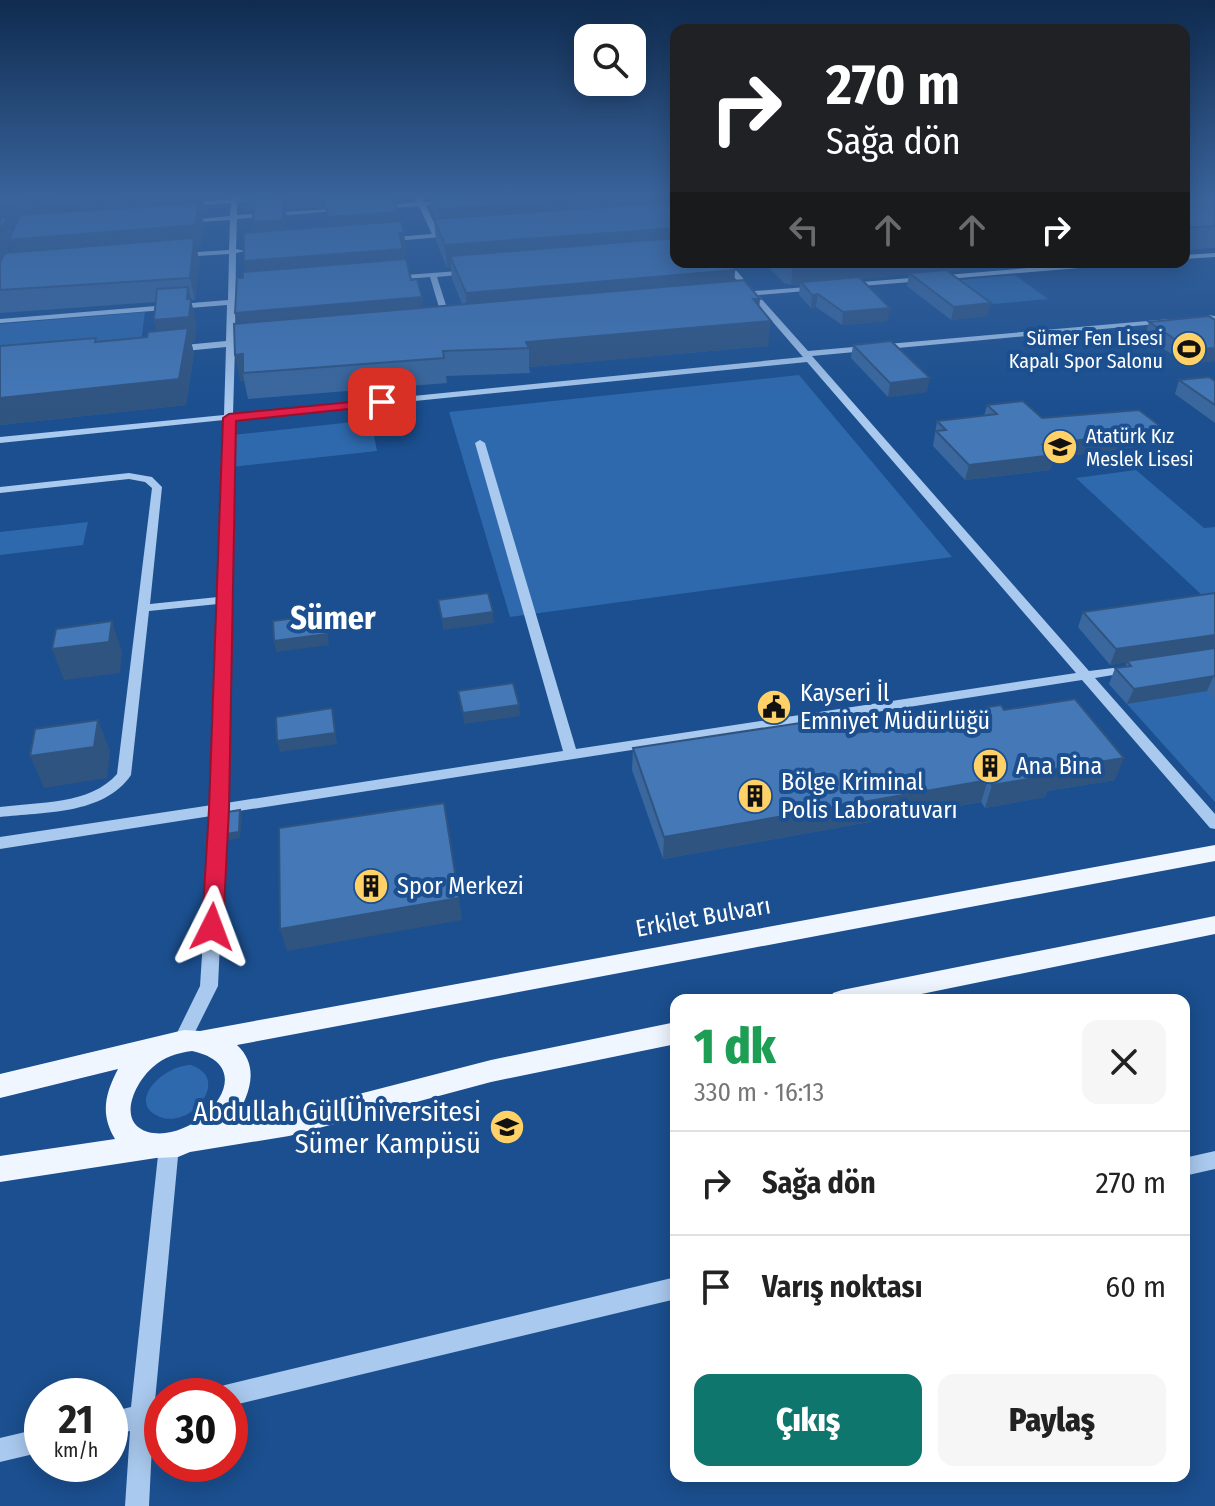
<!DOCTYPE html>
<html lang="tr">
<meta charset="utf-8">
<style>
body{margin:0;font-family:"Fira Sans Condensed",sans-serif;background:#f6f6f6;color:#222;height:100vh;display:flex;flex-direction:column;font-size:30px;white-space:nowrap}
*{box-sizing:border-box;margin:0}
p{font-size:26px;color:#767676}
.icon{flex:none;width:44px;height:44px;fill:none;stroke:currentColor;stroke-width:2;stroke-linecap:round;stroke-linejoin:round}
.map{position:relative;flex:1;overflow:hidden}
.drawer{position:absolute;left:670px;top:994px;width:520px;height:488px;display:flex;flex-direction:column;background:#fff;border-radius:16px;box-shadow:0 4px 20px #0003}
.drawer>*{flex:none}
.guide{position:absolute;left:670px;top:24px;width:520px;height:244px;border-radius:16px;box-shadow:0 4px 20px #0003;background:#202124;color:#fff;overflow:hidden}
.tools{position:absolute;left:574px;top:24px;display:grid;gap:16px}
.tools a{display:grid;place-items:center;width:72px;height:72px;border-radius:16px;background:#fff;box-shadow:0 4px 20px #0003;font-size:40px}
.speed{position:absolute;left:24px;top:1378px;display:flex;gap:16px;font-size:40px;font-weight:700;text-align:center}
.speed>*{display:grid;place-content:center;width:104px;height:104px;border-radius:50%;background:#fff;box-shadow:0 4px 20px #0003;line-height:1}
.speed small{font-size:20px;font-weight:400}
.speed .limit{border:12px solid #d22;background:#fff;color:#111}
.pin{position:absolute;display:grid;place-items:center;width:68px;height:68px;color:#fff;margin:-34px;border-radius:16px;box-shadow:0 4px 12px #0006}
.me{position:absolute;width:88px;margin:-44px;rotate:3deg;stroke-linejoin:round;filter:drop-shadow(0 0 6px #0008)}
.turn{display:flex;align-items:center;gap:28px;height:168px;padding:0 24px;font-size:36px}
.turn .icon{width:104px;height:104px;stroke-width:2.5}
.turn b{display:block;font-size:56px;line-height:68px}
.lanes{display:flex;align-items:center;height:76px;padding:0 24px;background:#0003;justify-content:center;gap:40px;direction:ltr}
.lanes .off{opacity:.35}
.round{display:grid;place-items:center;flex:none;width:84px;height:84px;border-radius:16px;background:#f6f6f6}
.headline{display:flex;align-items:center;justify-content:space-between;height:136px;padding:0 24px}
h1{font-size:48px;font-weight:800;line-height:60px;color:#1e9e55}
.button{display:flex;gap:16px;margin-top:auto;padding:16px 24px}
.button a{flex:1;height:92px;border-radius:16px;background:#0f766e;color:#fff;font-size:32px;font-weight:800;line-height:92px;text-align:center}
.button a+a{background:#f6f6f6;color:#222}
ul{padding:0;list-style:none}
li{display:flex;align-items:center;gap:24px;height:104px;padding:0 24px;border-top:2px solid #e0e0e0}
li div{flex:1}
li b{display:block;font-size:30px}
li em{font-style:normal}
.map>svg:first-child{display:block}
.green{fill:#2e69ad}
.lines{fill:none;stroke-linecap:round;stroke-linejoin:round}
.minor{fill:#a9c9ee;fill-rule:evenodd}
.major{fill:#f0f6ff;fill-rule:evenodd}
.wall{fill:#3a679d;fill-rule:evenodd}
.shaded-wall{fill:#305480;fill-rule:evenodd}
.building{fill:#4478b7;stroke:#305480;stroke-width:2}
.route{fill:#e11d48;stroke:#92132f;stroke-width:2}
.labels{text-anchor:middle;stroke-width:8;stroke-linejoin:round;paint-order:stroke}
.far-poi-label{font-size:20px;fill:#fff;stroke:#1b4f8f;text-anchor:end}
.poi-label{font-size:24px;fill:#fff;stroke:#1b4f8f;text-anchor:start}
.street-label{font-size:24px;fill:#fff;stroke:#1b4f8f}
.near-poi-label{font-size:28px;fill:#fff;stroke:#1b4f8f;text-anchor:end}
.district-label{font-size:32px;font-weight:bold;fill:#fff;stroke:#1b4f8f}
</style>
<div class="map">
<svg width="1215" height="1506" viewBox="0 0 1215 1506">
<rect width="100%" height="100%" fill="#1b4f8f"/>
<g class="green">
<polygon points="1015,275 1048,299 982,305 951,281"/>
<polygon points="145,312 141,343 0,356 0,324"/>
<polygon points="799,375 952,557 510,617 449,412"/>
<polygon points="371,420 377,451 231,467 232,435"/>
<polygon points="1136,470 1204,528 1215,527 1215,594 1203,596 1076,478"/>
<polygon points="88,522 83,545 0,555 0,532"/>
<polygon points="1215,667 1215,802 1109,684"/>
<path d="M 191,1065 C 232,1079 191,1129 160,1117 C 125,1103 163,1065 191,1065 Z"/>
</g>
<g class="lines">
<g class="minor">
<path d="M 231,196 L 247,200 L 237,202 L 237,215 L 346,208 L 349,210 L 237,219 L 236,249 L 245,251 L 236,253 L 235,341 L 241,343 L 235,346 L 233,414 L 803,357 L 721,262 L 729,262 L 754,291 L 820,286 L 821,288 L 817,290 L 758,295 L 808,351 L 1170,319 L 1170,323 L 1167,323 L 812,356 L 1089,671 L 1137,665 L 1138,668 L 1137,671 L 1095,678 L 1215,814 L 1215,829 L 1210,828 L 1082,680 L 226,813 L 218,986 L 188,1046 L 182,1049 L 176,1046 L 173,1041 L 200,986 L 211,816 L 0,849 L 0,837 L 212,805 L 218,604 L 149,611 L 131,775 C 104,815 43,812 0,817 L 0,807 C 38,802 90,805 117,774 L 152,488 L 145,482 L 129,479 L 0,493 L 0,487 L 129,473 L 152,477 L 162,487 L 150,604 L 218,597 L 224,420 L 0,443 L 0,437 L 224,415 L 226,347 L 174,352 L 170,349 L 174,346 L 226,341 L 227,305 L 0,323 L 0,319 L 228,300 L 229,254 L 182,257 L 178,255 L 182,253 L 229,250 L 230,220 L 183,223 L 180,221 L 230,216 L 231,203 L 188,206 L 185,204 L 231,199 ZM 807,362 L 1076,673 L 576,749 L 485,443 L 480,440 L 475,443 L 563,751 L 226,803 L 230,603 L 232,600 L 230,597 L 233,419 Z"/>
<polygon points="415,196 421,196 424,202 448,201 446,204 426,205 439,234 452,233 454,236 382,242 385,238 432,234 419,206 379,209 376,207 417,202"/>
<polygon points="1215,253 1215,257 1184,259 1184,255"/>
<polygon points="1101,262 1132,262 1128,264 850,287 846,285 850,283"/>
<polygon points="471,270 471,274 468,274 437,277 452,324 448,326 444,324 430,277 393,280 389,278 393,276"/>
<polygon points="1208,315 1215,316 1215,322 1208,319"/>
<polygon points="169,1137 176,1140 179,1146 155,1401 162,1400 162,1422 153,1425 149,1506 125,1506 130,1431 110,1436 110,1412 131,1407 159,1146 162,1140"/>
<polygon points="1215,1151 1215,1169 1184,1176 1184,1158"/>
<polygon points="676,1277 676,1299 230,1406 230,1396 214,1396 217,1388 225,1385"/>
<polygon points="42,1428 42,1452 0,1462 0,1438"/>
</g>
<g class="major">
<path d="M 1215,845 L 1215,861 L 237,1045 C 261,1067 249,1097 234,1120 L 289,1112 L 491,1060 L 676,1022 L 676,1044 L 491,1082 L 289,1136 L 190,1152 L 178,1157 L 156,1158 L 0,1182 L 0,1156 L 115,1139 C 100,1114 105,1094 118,1069 L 0,1098 L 0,1074 L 184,1030 L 200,1031 ZM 192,1051 C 267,1067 197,1145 148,1132 C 115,1122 136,1081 153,1067 C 164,1057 177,1053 192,1051 Z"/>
<polygon points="1215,916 1215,934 892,1000 830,1000 833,993 842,990"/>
</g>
</g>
<g class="wall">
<path d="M 0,196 L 229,196 L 228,197 L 203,199 L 205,209 L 205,215 L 202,215 L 204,225 L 200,247 L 196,247 L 199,259 L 195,300 L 191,300 L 196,323 L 195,342 L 191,342 L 194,353 L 186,405 L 0,425 L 0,346 L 97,342 L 147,337 L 157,331 L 154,320 L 155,302 L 0,313 ZM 16,224 L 12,234 L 9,226 ZM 10,244 L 13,252 L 7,252 Z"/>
<path d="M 245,196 L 394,196 L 407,255 L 404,256 L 404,259 L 423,308 L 462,304 L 452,279 L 451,268 L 447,268 L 436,241 L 434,219 L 435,219 L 431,209 L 430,199 L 426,199 L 421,196 L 676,196 L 676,262 L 735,270 L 734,281 L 759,307 L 768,346 L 529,367 L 530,373 L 446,376 L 447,383 L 248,399 L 244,380 L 240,381 L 237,323 L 235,313 L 255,232 L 253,210 L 248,210 ZM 326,206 L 329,227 L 287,230 L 287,218 L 286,209 Z"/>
<polygon points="1184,196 1215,196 1215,248 1184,250"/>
<polygon points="763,262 1040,262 946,271 988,316 951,320 907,286 909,274 860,279 888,321 842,325 816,307 811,308 799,295 800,284 791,285 784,283"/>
<polygon points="1215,320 1215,361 1186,364 1145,336 1149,322"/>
<polygon points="853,345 927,392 888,397 851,358"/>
<polygon points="1179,380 1215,381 1215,423 1175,394"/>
<polygon points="987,405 1042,418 1159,444 1053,458 1050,470 965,480 933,446 937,421 984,416"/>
<polygon points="1215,593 1215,699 1207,691 1127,704 1109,684 1115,668 1125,667 1127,662 1110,665 1078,627 1083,612"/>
<polygon points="1004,710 1115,780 1047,791 1045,797 985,808 981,802 663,859 632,770 633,748 849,734 942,719 944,714"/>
</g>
<g class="shaded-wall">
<path d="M 37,196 L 202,196 L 205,209 L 205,215 L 202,215 L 204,225 L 200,247 L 196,247 L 199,259 L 195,300 L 190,278 L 17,263 L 10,244 L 2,263 L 0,264 L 0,207 ZM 32,219 L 13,238 L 9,226 Z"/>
<polygon points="256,196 324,196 326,206 286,209 287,218 287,242 257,244 253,222 259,211"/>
<polygon points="624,196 676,196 676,213 441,231 439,209"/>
<polygon points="398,212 401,233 404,233 407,255 404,256 406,272 248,284 244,261 332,239 328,217"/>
<polygon points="676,228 676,250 450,256 451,268 447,268 445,245"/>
<polygon points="793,262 1040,262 802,284 801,282 800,284 791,285"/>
<polygon points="735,270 733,294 467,318 466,293"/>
<polygon points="188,287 196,323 195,342 191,342 194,353 186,405 0,425 0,398 160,345 154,320 187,299"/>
<polygon points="818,294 816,307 811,308 812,295"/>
<polygon points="422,297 425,322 240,338 235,313"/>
<polygon points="753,299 760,299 758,322 771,321 768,346 529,367 529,348 526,342"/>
<polygon points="991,303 988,316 951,320 954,307"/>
<polygon points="890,308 888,321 842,325 843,312"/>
<polygon points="1215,348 1215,361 1186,364 1191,350"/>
<polygon points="243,354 243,373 244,380 240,381 235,355"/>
<polygon points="930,378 927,392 888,397 890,383"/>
<polygon points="1164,429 1159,444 1053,458 1050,470 965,480 969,465 1043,445"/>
<polygon points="493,612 494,623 443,630 442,619"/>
<polygon points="325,614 329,645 276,652 274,641"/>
<polygon points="112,621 122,652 120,673 64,680 52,649"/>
<polygon points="1215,635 1215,649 1110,665 1116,649"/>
<polygon points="1214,675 1207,691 1127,704 1134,689"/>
<polygon points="519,705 520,716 464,724 463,713"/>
<polygon points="332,708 337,744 280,752 277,741"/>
<polygon points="98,720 110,751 107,778 44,788 30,756"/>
<polygon points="1124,758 1115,780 1047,791 1045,797 985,808 992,785 1049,770"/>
<polygon points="988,780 981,802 663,859 664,837"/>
<polygon points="240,810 242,816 240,838 228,840 226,834"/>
<polygon points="459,898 462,920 287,951 280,929"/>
</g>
<g class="building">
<polygon points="0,196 37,196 0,207"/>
<polygon points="75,196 167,196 27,205 60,197"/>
<polygon points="324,196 394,196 398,212 328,217"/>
<polygon points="432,196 624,196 439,209"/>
<polygon points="1184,196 1189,196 1189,198 1215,196 1215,226 1184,228"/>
<polygon points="284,197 283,220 253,222 254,199"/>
<polygon points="676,202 676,228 445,245 434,219"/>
<polygon points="199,203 195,225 9,240 20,215"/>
<polygon points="0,218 7,218 0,231"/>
<polygon points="401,221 404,233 399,233 403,249 244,261 244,233"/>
<polygon points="194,238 190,278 0,290 0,262 5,253"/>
<polygon points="676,238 676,262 728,262 735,270 466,293 450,256"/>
<polygon points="406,259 411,280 417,279 422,297 235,313 237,278 243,278 243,272"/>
<polygon points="946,270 991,303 954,307 909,273"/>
<polygon points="859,277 890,308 843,312 818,294 812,295 801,282"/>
<polygon points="744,280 760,299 753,299 771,321 526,342 529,348 443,351 444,358 243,373 243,354 235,355 234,324"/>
<polygon points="188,287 187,299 191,299 189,317 154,320 157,289"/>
<polygon points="1209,316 1215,320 1215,348 1191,350 1149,322"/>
<polygon points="188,328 179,379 0,398 0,346 96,338 95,342 147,337 148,332"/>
<polygon points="891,341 930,378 890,383 853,345"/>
<polygon points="1209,377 1215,381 1215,405 1179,380"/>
<polygon points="1023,401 1042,418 1139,410 1164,429 1043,445 1054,455 969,465 936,431 946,430 937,421 997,414 987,405"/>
<polygon points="488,593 493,612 442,619 438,600"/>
<polygon points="1215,593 1215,635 1116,649 1083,612"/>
<polygon points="325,614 327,634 274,641 273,621"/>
<polygon points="112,621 109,642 52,649 56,629"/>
<polygon points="1215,648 1215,676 1134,689 1115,668 1131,666 1127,661"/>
<polygon points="513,683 519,705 463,713 458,691"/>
<polygon points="1075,699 1124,758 1049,770 1053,775 992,785 988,780 664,837 633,748 840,717 849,734 947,719 944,714 1001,705 1004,710"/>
<polygon points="332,708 335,733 277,741 276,717"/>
<polygon points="98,720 94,747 30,756 35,729"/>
<polygon points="444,803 459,898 280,929 279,828"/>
<polygon points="240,810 239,832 226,834 227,812"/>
</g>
<linearGradient id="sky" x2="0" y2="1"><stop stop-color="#0f2b4f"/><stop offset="0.48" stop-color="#39639b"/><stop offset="1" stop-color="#39639b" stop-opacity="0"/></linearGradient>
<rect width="1215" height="407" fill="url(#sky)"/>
<polygon class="route" points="382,399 386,400 386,405 236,421 229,809 223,927 220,933 212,935 205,933 202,927 209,809 223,418 229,414"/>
<defs>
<g id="stadium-disc" transform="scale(1.8)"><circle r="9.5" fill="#ffd166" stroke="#1b4f8f"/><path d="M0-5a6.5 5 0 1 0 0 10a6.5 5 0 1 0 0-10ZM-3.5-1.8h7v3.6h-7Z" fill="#111"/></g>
<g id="school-disc" transform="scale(1.8)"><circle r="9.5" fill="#ffd166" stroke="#1b4f8f"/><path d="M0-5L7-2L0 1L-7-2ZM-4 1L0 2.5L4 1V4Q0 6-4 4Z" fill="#111"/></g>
<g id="civic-disc" transform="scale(1.8)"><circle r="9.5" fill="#ffd166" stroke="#1b4f8f"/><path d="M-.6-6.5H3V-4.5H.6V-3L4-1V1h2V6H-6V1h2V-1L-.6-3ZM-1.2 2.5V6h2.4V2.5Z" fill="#111"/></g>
<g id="building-disc" transform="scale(1.8)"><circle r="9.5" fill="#ffd166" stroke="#1b4f8f"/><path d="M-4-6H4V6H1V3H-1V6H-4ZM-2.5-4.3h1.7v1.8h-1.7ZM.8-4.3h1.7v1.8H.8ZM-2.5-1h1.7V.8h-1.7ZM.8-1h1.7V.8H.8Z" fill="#111"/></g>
<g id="university-disc" transform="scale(1.8)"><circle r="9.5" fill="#ffd166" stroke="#1b4f8f"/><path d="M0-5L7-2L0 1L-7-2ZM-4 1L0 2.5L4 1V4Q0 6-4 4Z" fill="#111"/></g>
</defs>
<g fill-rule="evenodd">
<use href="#stadium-disc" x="1189" y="349"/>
<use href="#school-disc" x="1060" y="447"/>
<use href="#civic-disc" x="774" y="707"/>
<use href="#building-disc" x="990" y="766"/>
<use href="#building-disc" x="755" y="796"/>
<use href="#building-disc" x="371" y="886"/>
<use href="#university-disc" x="507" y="1127"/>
</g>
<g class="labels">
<g class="far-poi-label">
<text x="1163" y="345">Sümer Fen Lisesi<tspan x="1163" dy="23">Kapalı Spor Salonu</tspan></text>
<text x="1086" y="443" text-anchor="start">Atatürk Kız<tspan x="1086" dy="23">Meslek Lisesi</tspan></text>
</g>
<g class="poi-label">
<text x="800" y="701">Kayseri İl<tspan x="800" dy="28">Emniyet Müdürlüğü</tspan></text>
<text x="1016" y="774">Ana Bina</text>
<text x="781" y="790">Bölge Kriminal<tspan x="781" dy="28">Polis Laboratuvarı</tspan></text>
<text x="397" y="894">Spor Merkezi</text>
</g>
<g class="street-label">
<text transform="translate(703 917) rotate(-10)" y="8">Erkilet Bulvarı</text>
</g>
<g class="near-poi-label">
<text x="481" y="1121">Abdullah Gül Üniversitesi<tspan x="481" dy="32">Sümer Kampüsü</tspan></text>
</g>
<g class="district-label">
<text x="333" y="629">Sümer</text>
</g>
</g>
</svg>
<div class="tools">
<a><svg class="icon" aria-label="search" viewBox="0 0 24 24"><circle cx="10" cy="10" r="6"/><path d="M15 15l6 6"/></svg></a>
</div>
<div class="speed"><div>21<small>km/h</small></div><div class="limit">30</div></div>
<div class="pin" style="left:382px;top:402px;background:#d93025"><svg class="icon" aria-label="arrive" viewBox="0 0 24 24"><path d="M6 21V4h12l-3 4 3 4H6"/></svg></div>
<svg class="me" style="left:212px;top:927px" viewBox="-20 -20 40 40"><path d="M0-17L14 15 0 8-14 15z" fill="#e11d48" stroke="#fff" stroke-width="4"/></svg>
<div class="guide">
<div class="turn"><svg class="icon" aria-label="right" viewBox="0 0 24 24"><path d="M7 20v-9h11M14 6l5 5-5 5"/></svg><div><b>270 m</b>Sağa dön</div></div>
<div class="lanes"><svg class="icon off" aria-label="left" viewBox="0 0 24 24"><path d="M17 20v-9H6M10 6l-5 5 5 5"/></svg><svg class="icon off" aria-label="ahead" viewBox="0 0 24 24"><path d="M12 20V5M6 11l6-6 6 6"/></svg><svg class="icon off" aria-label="ahead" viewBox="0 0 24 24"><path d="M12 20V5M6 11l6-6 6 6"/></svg><svg class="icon" aria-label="right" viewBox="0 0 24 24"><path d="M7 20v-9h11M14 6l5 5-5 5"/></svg></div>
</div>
<section class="drawer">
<div class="headline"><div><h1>1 dk</h1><p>330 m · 16:13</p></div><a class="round"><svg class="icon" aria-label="close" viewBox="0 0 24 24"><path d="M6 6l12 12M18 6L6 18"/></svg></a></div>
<ul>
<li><svg class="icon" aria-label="right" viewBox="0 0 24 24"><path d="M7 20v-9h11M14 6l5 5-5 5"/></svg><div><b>Sağa dön</b></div><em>270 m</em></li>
<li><svg class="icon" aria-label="arrive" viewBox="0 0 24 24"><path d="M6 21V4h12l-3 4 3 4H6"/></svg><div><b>Varış noktası</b></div><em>60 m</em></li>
</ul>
<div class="button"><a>Çıkış</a><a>Paylaş</a></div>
</section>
</div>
